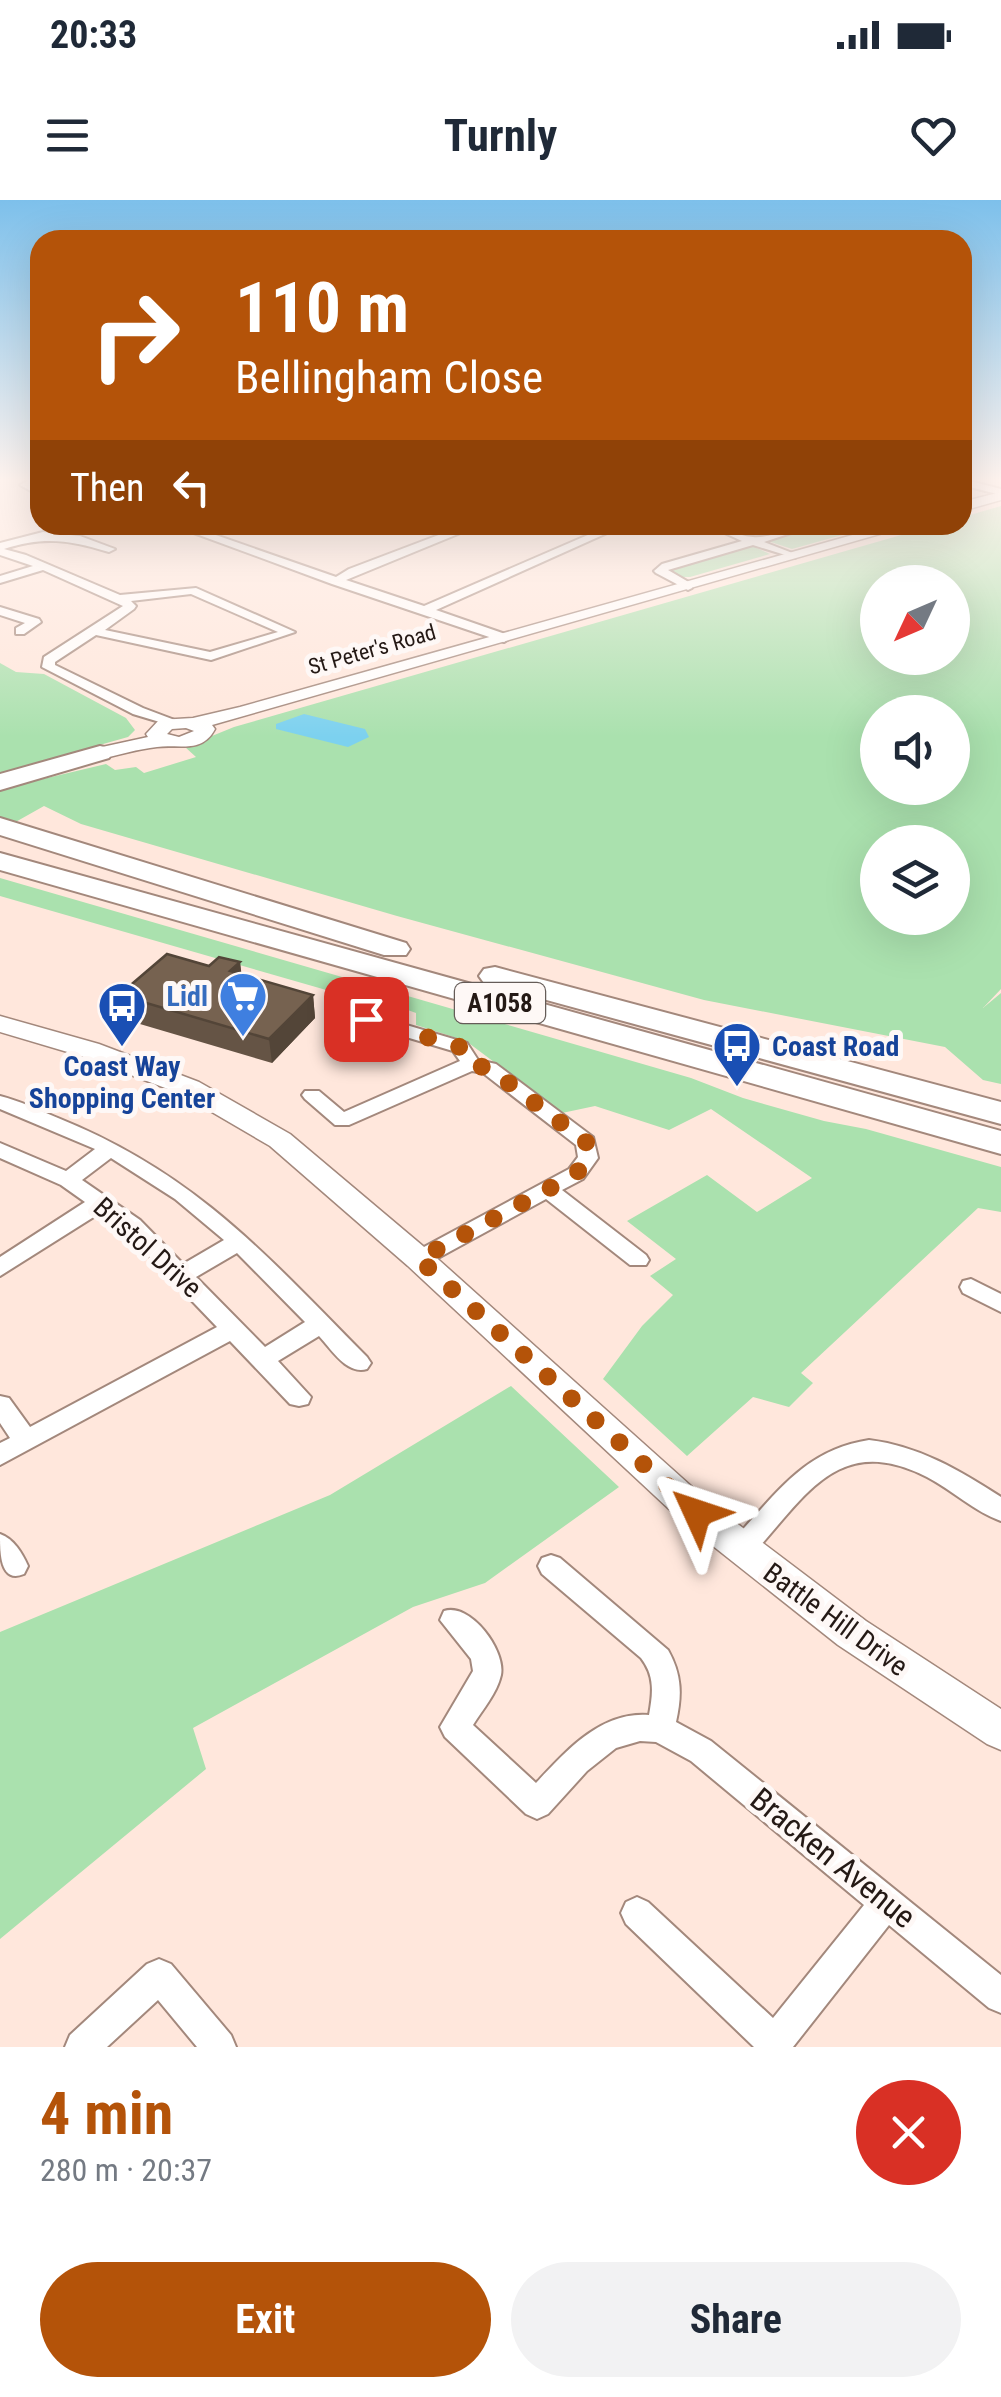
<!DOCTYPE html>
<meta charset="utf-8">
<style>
body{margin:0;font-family:"Roboto Condensed",sans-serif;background:#f2f2f3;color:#1f2937;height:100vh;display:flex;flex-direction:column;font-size:38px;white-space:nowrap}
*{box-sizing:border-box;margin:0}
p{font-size:32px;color:#747a83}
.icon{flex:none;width:55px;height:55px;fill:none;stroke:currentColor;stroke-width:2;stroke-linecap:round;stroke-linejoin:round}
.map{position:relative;height:1847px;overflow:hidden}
.drawer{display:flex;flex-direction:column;background:#fff;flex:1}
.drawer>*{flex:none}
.guide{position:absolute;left:30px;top:30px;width:942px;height:305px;border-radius:30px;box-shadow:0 10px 40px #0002;background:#b45309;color:#fff;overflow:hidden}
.needle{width:65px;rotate:226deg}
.buttons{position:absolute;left:860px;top:365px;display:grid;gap:20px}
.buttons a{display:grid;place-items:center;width:110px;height:110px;border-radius:50%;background:#fff;box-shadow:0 10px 40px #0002;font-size:50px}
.pin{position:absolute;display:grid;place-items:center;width:85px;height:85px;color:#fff;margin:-42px;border-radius:20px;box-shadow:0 5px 15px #0006}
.me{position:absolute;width:110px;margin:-55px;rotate:312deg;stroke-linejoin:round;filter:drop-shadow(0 0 8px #0008)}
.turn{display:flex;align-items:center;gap:35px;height:210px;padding:0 40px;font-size:45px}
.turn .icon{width:130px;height:130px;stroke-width:2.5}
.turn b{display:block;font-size:70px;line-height:85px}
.then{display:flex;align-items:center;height:95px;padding:0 40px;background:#0003;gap:20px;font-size:38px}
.round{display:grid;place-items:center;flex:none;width:105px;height:105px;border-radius:52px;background:#f2f2f3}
.headline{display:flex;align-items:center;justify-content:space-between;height:170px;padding:0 40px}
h1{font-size:60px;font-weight:700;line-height:75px;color:#b45309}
.primary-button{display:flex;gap:20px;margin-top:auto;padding:20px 40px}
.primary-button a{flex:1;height:115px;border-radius:60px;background:#b45309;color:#fff;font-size:40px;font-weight:700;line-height:115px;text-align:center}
.primary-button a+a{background:#f2f2f3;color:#1f2937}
.status{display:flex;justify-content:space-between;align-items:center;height:70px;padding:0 50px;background:#fff;direction:ltr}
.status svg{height:28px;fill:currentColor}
header{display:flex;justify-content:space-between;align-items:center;height:130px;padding:0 40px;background:#fff;font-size:45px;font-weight:700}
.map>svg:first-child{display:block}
.green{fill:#aae1ae;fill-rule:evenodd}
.water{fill:#7cd1ef}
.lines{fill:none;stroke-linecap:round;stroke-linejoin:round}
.street-casing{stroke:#a3887c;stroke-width:4}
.secondary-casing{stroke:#a3887c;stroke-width:3}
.highway-casing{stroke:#a3887c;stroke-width:4}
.street{fill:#fff;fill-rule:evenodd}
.secondary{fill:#fff;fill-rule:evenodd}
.highway{fill:#fff;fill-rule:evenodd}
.wall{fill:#655445}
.shaded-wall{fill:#534538}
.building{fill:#766250;stroke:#534538;stroke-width:2.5}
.route{stroke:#b45309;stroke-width:18;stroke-dasharray:0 32.4}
.labels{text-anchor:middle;stroke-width:10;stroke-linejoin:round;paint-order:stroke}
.far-street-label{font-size:22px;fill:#241915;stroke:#fef8f6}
.shield{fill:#fef8f6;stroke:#655c58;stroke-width:2.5}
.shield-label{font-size:25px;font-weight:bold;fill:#241915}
.shop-label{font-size:28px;font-weight:bold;fill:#366cbe;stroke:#fef8f6;text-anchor:end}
.transit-label{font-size:28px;font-weight:bold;fill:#164399;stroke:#fef8f6;text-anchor:start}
.street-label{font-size:28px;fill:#241915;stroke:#fef8f6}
.near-street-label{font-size:32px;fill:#241915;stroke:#fef8f6}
</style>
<div class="status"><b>20:33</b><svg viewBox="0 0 49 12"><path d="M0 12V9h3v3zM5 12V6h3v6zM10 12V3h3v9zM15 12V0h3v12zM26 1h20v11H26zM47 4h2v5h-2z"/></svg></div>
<header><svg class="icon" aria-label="menu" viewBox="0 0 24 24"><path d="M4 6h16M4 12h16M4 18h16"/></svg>Turnly<svg class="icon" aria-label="heart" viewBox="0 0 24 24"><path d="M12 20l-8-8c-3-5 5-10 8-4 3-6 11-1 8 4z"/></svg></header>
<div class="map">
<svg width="1001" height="1847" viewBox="0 0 1001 1847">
<rect width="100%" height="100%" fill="#ffe7dc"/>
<g class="green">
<path d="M 1001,306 L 1001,789 L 983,808 L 1001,793 L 1001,884 L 983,880 L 945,847 L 704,800 L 397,716 L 81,624 L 44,606 L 12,624 L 0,619 L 0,591 L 5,588 L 106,564 L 115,570 L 136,567 L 144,573 L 196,557 L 185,547 L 234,527 L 936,325 L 962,325 L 963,317 ZM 878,382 L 952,382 L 952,458 L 878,458 ZM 878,512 L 952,512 L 952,588 L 878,588 ZM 878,642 L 952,642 L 952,718 L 878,718 Z"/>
<polygon points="820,325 867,328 792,349 768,341"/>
<polygon points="752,346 770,354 690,377 680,377 668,370"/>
<polygon points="0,463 16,472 44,474 126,518 135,530 128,537 0,573"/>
<polygon points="0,678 691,878 743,898 824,921 866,929 1001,967 1001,1012 978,1008 801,1173 813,1183 789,1207 753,1197 687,1256 603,1179 642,1126 673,1095 650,1076 676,1059 627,1021 707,975 757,1012 812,978 711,909 669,930 595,906 562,913 466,841 416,825 416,813 405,809 386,817 362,810 361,800 0,696"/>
<polygon points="511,1186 619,1287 485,1383 413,1407 193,1528 206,1569 0,1739 0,1432 330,1295"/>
</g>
<polygon class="water" points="304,514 365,529 369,537 348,547 276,529 276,524"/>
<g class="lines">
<g class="street-casing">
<g id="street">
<polygon points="31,279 40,279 40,283 33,285 40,289 40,296 20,285"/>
<polygon points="962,279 1001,289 1001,295 962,285"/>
<polygon points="172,325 187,325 336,377 349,369 465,325 480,325 346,380 424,406 611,325 625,325 436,410 508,435 510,438 504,442 332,384"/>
<polygon points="320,325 335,325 338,328 333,331"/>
<path d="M 707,325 C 724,325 736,336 753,337 C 770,339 795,325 815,325 L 764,342 L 795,354 L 795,358 L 753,345 L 668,370 L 692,384 L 692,388 L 688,390 L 656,373 L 654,371 L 662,364 L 742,341 Z"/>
<path d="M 43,332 L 80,336 L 115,349 L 109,352 C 70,340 43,336 4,349 L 26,355 L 120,395 L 196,388 L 295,432 L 211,460 L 96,435 L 55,462 L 55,465 L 143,508 L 180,522 L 173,526 L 133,514 L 42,467 L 44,457 L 123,406 L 43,370 L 0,383 L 0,376 L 33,366 L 0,355 L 0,343 ZM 191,394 L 278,432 L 210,452 L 105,430 L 134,409 L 136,406 L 131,401 Z"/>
<polygon points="0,407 39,419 41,422 24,434 16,434 16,428 25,423 0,415"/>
<polygon points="366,813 467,843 478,860 496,864 593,937 598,958 583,979 562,990 646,1055 649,1060 646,1065 630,1065 546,999 427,1064 411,1064 408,1059 411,1054 569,969 578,957 576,945 483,873 472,871 349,925 335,925 305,899 302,895 305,891 319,891 344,912 460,861 453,851 359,823 357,819"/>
<path d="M 0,896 C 20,901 39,910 58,918 C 195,973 266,1055 367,1157 L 371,1163 L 367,1169 C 347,1175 332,1150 319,1136 L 278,1161 L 311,1197 L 308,1204 L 299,1206 L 290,1204 L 230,1141 L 0,1265 L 0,1243 L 10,1238 L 0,1223 L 0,1196 L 9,1198 L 30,1227 L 217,1127 L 124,1030 L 100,1013 L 0,1076 L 0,1057 L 85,1002 L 61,985 L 0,958 L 0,943 L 66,971 L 95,949 L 0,909 ZM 111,958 L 175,999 L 224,1040 L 183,1064 L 140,1020 L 82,980 ZM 237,1053 L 305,1122 L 265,1147 L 196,1077 Z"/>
<polygon points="971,1079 1001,1094 1001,1112 963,1093 960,1087 963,1081"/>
<path d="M 869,1240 C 919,1246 959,1270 1001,1297 L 1001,1321 C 975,1312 952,1290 927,1277 C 837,1231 805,1298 750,1357 L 741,1360 L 732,1357 L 728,1349 L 732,1341 C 775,1296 803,1250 869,1240 Z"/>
<path d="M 0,1334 C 14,1339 22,1353 28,1366 L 24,1374 C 0,1384 0,1353 0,1334 Z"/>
<path d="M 551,1355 L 560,1358 L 668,1450 C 682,1475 682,1495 676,1522 L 711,1541 L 1001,1775 L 1001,1813 L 989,1808 L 889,1725 L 793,1847 L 754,1847 L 626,1724 L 621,1713 L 626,1702 L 637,1697 L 648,1702 L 773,1818 L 864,1705 L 691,1561 L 656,1542 L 640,1541 L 616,1548 L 587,1571 L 548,1614 L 537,1619 L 526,1614 L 445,1537 L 440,1527 L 473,1471 L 471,1459 L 440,1420 L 444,1411 C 470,1402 506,1450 501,1475 C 497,1493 483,1509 473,1525 L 536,1583 C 566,1551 601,1511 649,1515 C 653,1493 655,1476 641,1458 L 542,1374 L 538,1366 L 542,1358 Z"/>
<polygon points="159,1759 171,1764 231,1835 236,1847 197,1847 158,1800 107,1847 65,1847 70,1835 147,1764"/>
</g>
</g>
<g class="secondary-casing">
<g id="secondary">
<polygon points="1001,292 1001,300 962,311 962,302"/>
<path d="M 888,325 L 911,325 L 212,525 L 215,529 C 202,554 178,544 157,547 C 138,549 119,555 100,559 L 90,553 L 93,549 L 148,537 L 146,534 L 159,520 L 193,518 L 240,507 ZM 186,528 L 194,531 L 179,537 L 167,534 L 172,529 Z"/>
<polygon points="0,816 99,844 199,882 290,934 430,1052 710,1303 866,1421 1001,1509 1001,1550 987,1544 838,1445 684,1323 408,1066 270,946 181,894 81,856 0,832"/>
</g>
</g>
<g class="highway-casing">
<g id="highway">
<polygon points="100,546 109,548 112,553 109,558 0,590 0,574"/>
<polygon points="0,618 406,743 410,749 406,755 384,755 0,635"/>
<polygon points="0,653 1001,931 1001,954 0,670"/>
<polygon points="495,767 1001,902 1001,924 484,783 479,776 484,769"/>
</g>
</g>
<use href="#street" class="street"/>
<use href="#secondary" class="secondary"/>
<use href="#highway" class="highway"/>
</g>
<polygon class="wall" points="240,762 241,775 313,795 315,818 272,863 123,819 119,795 209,766"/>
<g class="shaded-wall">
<polygon points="240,762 243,786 230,771"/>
<polygon points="313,795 315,818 272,863 269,839"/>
</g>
<polygon class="building" points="167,754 209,766 219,757 240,762 230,771 313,795 269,839 119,795"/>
<linearGradient id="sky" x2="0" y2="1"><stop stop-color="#7dc0eb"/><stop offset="0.52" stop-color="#fff4ef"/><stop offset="1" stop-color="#fff4ef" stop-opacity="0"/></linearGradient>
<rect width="1001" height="537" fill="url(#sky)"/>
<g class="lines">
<polyline class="route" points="366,819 460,847 472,865 489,868 586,942 588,958 576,974 419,1059 697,1313"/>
</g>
<defs>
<g id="supermarket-pin" transform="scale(2.5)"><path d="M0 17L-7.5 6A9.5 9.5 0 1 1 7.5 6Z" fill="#3f7fe0" stroke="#fef8f6"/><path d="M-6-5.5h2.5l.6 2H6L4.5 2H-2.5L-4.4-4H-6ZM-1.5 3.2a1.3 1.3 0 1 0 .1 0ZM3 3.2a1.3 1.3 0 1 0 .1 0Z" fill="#fff"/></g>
<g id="bus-pin" transform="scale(2.5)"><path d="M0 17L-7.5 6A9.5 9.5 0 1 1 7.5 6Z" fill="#1a4fb4" stroke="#fef8f6"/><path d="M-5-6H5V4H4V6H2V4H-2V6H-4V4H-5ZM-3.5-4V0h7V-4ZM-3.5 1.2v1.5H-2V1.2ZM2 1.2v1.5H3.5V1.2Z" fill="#fff"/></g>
</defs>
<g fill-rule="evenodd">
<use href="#supermarket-pin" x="243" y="796"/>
<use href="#bus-pin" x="122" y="806"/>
<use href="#bus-pin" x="737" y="846"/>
</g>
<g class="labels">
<g class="far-street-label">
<text transform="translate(372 449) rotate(-16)" y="8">St Peter's Road</text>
</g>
<rect class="shield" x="455" y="783" width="90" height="40" rx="8"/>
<g class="shield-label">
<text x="500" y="812">A1058</text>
</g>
<g class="shop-label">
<text x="208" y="806">Lidl</text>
</g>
<g class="transit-label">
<text x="772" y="856">Coast Road</text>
<text x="122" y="876" text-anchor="middle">Coast Way<tspan x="122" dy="32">Shopping Center</tspan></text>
</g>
<g class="street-label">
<text transform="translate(148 1047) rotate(42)" y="10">Bristol Drive</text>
<text transform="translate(836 1419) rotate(36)" y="10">Battle Hill Drive</text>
</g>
<g class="near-street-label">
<text transform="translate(833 1658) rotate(39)" y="11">Bracken Avenue</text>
</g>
</g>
</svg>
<div class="buttons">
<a><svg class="needle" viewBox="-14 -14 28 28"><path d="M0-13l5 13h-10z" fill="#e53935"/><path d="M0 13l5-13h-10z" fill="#747a83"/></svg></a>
<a><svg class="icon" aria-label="sound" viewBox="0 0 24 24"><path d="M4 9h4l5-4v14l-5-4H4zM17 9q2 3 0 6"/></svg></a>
<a><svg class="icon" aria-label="layers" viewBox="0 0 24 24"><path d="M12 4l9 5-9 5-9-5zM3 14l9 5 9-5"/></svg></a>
</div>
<div class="pin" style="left:366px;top:819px;background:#d93025"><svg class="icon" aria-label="arrive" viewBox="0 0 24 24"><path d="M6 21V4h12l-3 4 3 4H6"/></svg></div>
<svg class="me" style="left:697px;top:1313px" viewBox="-20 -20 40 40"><path d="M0-17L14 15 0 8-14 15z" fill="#b45309" stroke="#fff" stroke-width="4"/></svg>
<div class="guide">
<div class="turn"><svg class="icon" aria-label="right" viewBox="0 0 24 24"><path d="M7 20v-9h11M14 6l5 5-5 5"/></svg><div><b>110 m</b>Bellingham Close</div></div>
<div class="then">Then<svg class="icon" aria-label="left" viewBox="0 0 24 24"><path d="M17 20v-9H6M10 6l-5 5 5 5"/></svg></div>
</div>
</div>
<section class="drawer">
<div class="headline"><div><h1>4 min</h1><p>280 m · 20:37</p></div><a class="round" style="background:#d93025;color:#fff"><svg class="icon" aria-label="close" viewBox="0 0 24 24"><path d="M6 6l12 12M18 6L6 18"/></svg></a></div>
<div class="primary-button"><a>Exit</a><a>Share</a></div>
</section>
